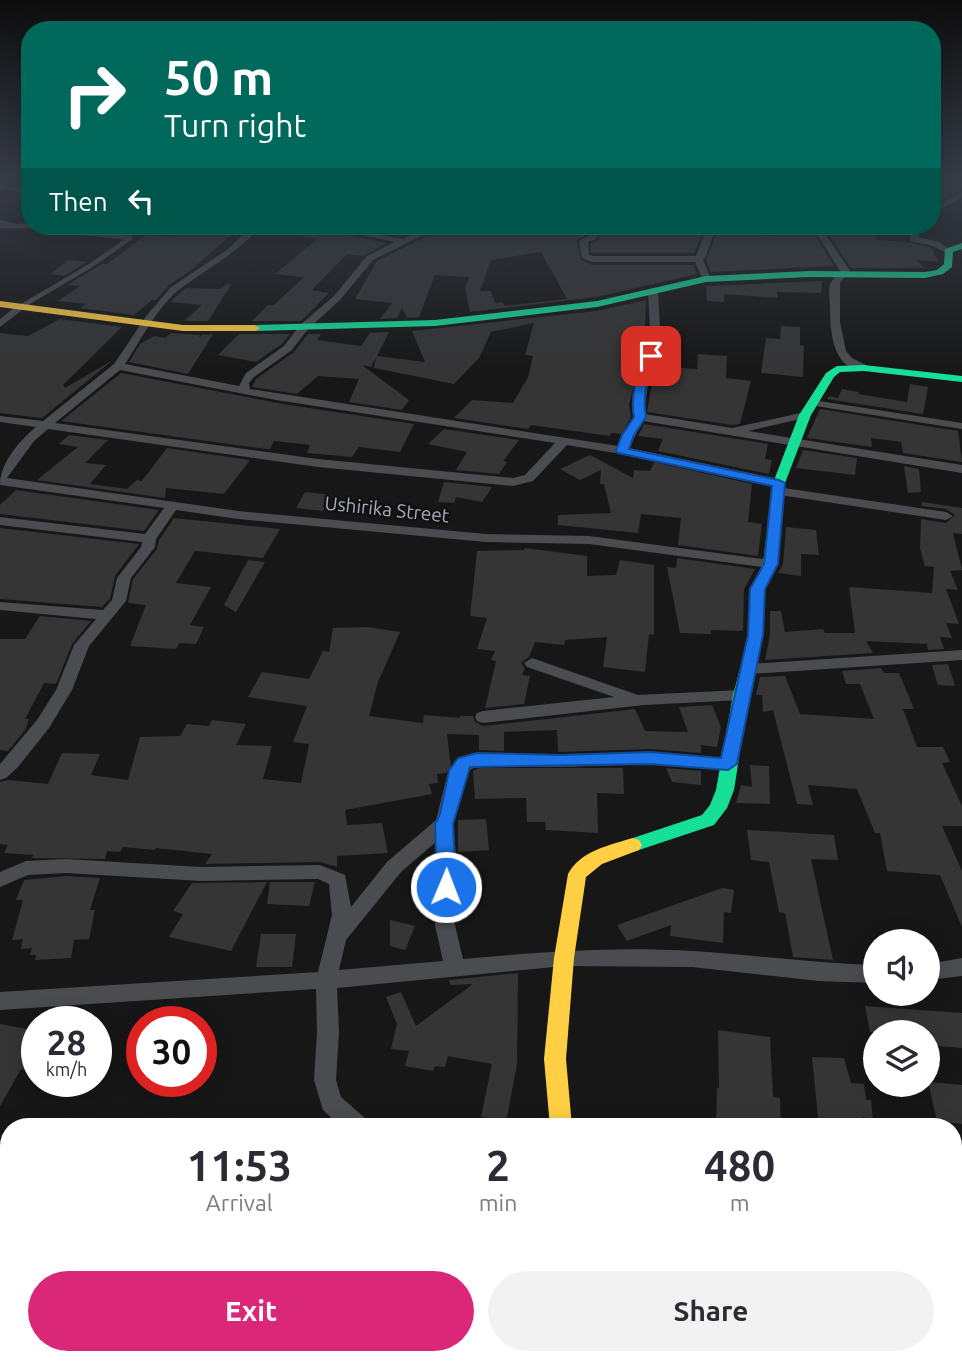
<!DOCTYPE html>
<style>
body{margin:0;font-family:Ubuntu,sans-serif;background:#f2f2f3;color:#2b2b33;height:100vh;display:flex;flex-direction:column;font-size:26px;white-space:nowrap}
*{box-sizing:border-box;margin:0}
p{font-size:23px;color:#7c7c81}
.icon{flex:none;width:38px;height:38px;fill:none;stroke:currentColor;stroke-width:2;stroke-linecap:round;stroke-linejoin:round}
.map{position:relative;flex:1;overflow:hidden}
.panel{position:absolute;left:0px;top:1118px;width:962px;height:247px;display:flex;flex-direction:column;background:#fff;border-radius:28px 28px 0 0;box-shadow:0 4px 18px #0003}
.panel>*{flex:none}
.top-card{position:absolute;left:21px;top:21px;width:920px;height:214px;border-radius:28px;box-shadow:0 4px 18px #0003;background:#00695c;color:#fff;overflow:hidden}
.tools{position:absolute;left:863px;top:929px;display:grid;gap:14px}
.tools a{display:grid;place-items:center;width:77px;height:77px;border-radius:50%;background:#fff;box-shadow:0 4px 18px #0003;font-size:35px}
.speed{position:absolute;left:21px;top:1006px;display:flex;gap:14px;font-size:35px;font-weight:700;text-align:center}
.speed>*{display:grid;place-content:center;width:91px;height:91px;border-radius:50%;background:#fff;box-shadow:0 4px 18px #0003;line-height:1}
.speed small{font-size:18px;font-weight:400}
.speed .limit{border:10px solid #d22;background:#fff;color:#111}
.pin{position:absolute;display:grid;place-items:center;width:60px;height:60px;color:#fff;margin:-30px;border-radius:14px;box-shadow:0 4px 10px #0006}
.me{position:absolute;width:77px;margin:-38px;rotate:1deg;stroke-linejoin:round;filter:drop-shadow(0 0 5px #0008)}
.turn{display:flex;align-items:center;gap:24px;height:147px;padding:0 28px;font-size:32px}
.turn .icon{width:91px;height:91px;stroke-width:2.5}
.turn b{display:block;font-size:49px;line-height:60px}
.then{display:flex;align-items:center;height:66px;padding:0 28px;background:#0003;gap:14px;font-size:26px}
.eta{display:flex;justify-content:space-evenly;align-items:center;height:119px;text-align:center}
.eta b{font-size:42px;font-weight:700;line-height:49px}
.button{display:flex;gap:14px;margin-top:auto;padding:14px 28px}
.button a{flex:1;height:80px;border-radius:42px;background:#db2777;color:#fff;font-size:28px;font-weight:700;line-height:80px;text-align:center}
.button a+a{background:#f2f2f3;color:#2b2b33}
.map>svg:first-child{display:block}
.building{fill:#353536;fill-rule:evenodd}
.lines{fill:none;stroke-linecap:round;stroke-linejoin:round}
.lane{stroke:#4b4c50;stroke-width:4.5}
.street{fill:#4b4c50;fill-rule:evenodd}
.fast{fill:#16e098;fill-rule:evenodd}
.slow{fill:#ffcf43;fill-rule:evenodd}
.route{fill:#1a73e8;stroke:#114b97;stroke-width:2}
.labels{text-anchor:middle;stroke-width:5;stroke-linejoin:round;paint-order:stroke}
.street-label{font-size:19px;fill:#a8adb8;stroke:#111113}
</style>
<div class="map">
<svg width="962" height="1364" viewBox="0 0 962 1364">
<rect width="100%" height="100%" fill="#171717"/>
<g class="building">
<polygon points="933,181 962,184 962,188 933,205"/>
<polygon points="175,226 241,226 190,271 169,285 156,300 152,300 134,315 80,308 86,304 58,301 80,286 67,285 102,264 107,264 146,235 175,237"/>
<polygon points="288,226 316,226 318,229 387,243 363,256 347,254 312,290 329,293 301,321 252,321 268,305 274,305 304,277 275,274 317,239 287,233"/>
<path d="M 478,226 L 494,228 L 502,235 L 545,234 L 543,230 L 550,228 L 588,226 L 587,234 L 577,240 L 581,260 L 592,265 L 693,265 L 697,274 L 597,297 L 470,312 L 465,288 L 469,277 L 435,275 L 419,317 L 407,318 L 402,308 L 397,318 L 380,319 L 392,303 L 355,299 L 377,261 L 425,237 ZM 541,252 L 567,299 L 504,306 L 503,302 L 495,303 L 491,291 L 480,291 L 491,260 Z"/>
<polygon points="601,226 685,226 683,229 703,231 694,253 591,253 591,244 599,240"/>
<polygon points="724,226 744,226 744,234 775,236 775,226 809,226 834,266 711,272 706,260 717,232 724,233"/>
<polygon points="823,226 871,226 876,229 877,240 908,242 932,248 938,262 916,260 925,268 851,268"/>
<polygon points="68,260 87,262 64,276 50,274"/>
<polygon points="822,281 821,293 777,292 778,298 724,294 724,302 707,301 706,286"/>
<polygon points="228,283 231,285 208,321 184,321 202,305 170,302 186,288 220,289"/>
<polygon points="646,300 645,329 634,328 634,364 639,365 629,405 631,417 622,434 611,433 610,436 531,425 528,429 454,418 472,400 513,403 528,377 533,356 525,355 534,323 491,332 479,358 454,384 374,368 376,357 371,367 362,365 409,400 402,410 349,402 359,379 318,376 297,394 252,387 256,379 294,352 308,334 321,334 317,340 361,346 370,333 389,332 377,356 425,362 412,331 597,311"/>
<polygon points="60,319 122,327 63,385 65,388 113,360 42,418 0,413 0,333 28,336"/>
<polygon points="781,326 800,327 800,345 804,346 803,377 761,373 766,338 780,339"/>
<polygon points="171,333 200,335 198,338 202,335 213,334 188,374 129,362 140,344 154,336 165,338"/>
<polygon points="239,334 290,334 282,344 256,362 218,355"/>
<polygon points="698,354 727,356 726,378 751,381 740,424 732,425 647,412 655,366 697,369"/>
<polygon points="121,373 283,404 414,424 400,452 359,447 352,457 307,453 310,445 274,441 270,449 266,449 61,421"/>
<polygon points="910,384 928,387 923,414 827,399 829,396 838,398 842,389 859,392 858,394 907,402"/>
<polygon points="820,409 958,431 962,462 903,453 901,442 871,438 872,447 807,438"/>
<polygon points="644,424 768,444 765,459 772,460 769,474 658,451 663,439 638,436"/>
<polygon points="444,429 519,440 503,461 507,462 499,474 456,470 467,452 428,444"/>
<polygon points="69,435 108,440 85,463 106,465 90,484 127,489 137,480 142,481 167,448 250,460 224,494 166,488 165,498 37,480 78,447 59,444"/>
<polygon points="803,450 857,458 855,475 796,468"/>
<polygon points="590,455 633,478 634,470 650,471 654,462 752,484 748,522 762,524 758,556 678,545 681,518 641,514 638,533 558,525 558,515 611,513 604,484 600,484 601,470 580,480 560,469"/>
<polygon points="904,466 919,469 921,492 908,493"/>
<polygon points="444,482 492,487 482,502 456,497 454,503 438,502"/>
<polygon points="16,490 159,510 144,531 0,514 0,505"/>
<polygon points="305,492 332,495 323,511 296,508"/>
<polygon points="922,502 962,508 962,534 953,533 962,570 950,571 958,590 946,589 959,624 946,623 952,638 940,637 944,649 928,650 927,644 866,641 873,653 765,660 770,635 770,611 781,611 785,632 823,629 825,633 855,633 849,587 932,593 934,567 925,566 920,548 921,519 946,523 955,515 946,509 921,506"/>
<polygon points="174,518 280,529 263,558 195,551 176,583 211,587 190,625 204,627 196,644 179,643 176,649 130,646 146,605 128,603 133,579 157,549 159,540"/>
<polygon points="786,527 816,530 819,555 801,554 801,576 778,573 783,564"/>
<polygon points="0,528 139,544 115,576 110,599 102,607 0,599"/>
<polygon points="525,548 587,556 587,576 616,575 620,560 654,565 654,635 649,634 645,672 603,667 607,637 565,640 564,645 535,642 529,657 521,663 525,668 522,675 530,676 524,704 485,708 496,661 491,660 495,651 477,649 487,618 470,616 477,551 524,550"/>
<polygon points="677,558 755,569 744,589 743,631 711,630 711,634 680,633 667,567 676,568"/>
<polygon points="248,560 265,562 236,612 224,605"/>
<polygon points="40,616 91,621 72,644 56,684 44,683 25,719 29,719 25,730 8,751 0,750 0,639 25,639"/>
<polygon points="367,627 400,632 378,682 369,716 423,723 424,715 460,718 460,716 473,716 475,722 483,726 635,709 645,731 688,732 679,707 712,705 721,727 717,747 701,745 701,753 650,749 558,752 557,730 504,732 504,751 479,750 479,735 447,734 451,767 446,773 437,774 438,783 429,784 432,794 345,810 347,825 382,823 388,853 337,856 337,867 320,862 205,864 212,854 156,848 155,850 123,847 120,852 107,851 105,859 32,858 33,855 4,853 8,845 0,844 0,782 8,780 48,784 62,753 100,754 91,775 128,780 140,737 180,736 187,724 209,726 212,720 246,724 236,745 272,746 263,779 301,783 309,744 293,742 307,706 248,697 262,672 309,679 323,651 329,652 333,628"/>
<polygon points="948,664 955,686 938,685 932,665"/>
<polygon points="881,668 884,673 899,673 914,709 903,709 917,747 943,747 950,762 942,763 962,806 962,826 942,826 962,871 962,927 940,875 887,871 880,833 875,833 857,789 808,785 813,805 797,804 773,710 763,712 762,695 756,695 760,677 785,676 800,714 874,719 860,684 846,684 842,671"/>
<polygon points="750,765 769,766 770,804 736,803 741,785 752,787"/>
<polygon points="479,768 623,768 624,794 597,793 598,833 546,830 545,822 527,822 526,798 475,799 473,771"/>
<polygon points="666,768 701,771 701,785 672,782"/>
<polygon points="486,819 489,850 458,852 458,820"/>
<polygon points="747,830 834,835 838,860 811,859 833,960 793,957 785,913 779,912 769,862 751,860"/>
<polygon points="66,876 100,878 90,910 95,910 89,939 74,940 71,958 35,960 36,955 30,955 32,948 21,949 23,939 12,940 23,900 16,900 24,880"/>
<polygon points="267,882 231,951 169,937 183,914 173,911 192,883"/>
<polygon points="270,882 315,882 309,906 267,904"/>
<polygon points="722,888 734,890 731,913 724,912 723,943 670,936 671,925 627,941 617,925"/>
<polygon points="390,920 415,926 405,950 390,946"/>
<polygon points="261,934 296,934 292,967 256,967"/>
<polygon points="518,973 517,1064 506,1122 481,1117 492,1064 448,1056 445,1067 435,1066 433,1071 405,1066 409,1051 391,1049 397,1024 386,997 401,992 416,1026 473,984 450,985 449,980"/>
<polygon points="865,1006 962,1013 962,1048 928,1045 928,1032 870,1032"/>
<polygon points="0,1024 37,1031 37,1072 21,1069 0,1106"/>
<polygon points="718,1030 770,1037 773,1097 780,1098 781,1127 716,1127 717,1088 719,1088"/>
<polygon points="812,1057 844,1058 851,1083 864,1084 866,1100 871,1100 873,1119 862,1117 863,1127 819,1127"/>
<polygon points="928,1082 962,1085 962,1124 937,1121"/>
</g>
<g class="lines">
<g class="lane">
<polyline points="0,226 30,226"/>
<polyline points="22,306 90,266 130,238 31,226"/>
</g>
<g class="street">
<polygon points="0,185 30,189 30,193 0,189"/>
<polygon points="962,193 962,198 933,213 933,208"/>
<polygon points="0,220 22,225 18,228 0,226"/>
<polygon points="99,226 108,226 97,235 91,235 91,231"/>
<path d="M 252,226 L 261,226 C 237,253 208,268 180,289 C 157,307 141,340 125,364 L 239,386 L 246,373 L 284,346 L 300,325 L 334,296 L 367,256 L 395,242 L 319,226 L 335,226 L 403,239 L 421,230 L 461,226 L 423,235 L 373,260 L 340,300 L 308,329 L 292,350 L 254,377 L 249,383 L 250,389 L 618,446 L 634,417 L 632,406 L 650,328 L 648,293 L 653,290 L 658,293 L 660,328 L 644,406 L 645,414 L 732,428 L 805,412 L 811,415 L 809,417 L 748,431 L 962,465 L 962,473 L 643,421 L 629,448 L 779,479 L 785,483 L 779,487 L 657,460 L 567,445 L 533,481 L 513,486 L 318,467 L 48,429 L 34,441 L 7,478 L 238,511 L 486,534 L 589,536 L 770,560 L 777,564 L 770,568 L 589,544 L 486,542 L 238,519 L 176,510 L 156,539 L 155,547 L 131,578 L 126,601 L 89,646 L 72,690 L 49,728 L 18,767 L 6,778 L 0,780 L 0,764 L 37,720 L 56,690 L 74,645 L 96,619 L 0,610 L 0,602 L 103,610 L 112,600 L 117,578 L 141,547 L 142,542 L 0,525 L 0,517 L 145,534 L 164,508 L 0,485 C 0,463 19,441 36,427 L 0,422 L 0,416 L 43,421 L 114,364 L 147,315 L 171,287 L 227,250 ZM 120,370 L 276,400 L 555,443 L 525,475 L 513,478 L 318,459 L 55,423 Z"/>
<polygon points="591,226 599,226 596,239 588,242 589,255 593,256 696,256 708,226 716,226 706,256 703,260 711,279 703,281 695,262 592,262 582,258 579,241 589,236"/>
<path d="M 812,226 L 820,226 L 850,271 L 840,283 L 840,322 L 846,351 L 852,358 L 868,366 L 868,370 C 833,374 830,332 830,307 C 830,300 828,291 830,284 C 832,279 837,275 840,271 Z"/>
<polygon points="912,226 920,226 918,237 939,242 952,251 948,254 933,246 910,241"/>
<polygon points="19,304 27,306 0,327 0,319"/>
<polygon points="813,400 962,423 962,429 809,405 807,403"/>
<polygon points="777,487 946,512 953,516 946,520 773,494 771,491"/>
<polygon points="962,650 962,660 749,674 741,669 749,664"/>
<polygon points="532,658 638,695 741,690 749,695 741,700 644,705 483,723 477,721 475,717 477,713 483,711 614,697 527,667 524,663"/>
<path d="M 650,752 L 728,758 L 734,760 L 737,764 L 734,768 L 728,770 L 650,764 L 561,767 L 478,765 L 466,773 L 453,824 L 456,854 L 455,925 L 463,959 C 539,952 616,946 693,951 C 754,955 814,963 875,965 L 875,983 L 819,981 L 692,967 L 564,966 L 337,988 L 339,1032 L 336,1080 L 341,1097 L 366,1119 L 369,1127 L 341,1127 L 323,1110 L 314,1080 L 317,1032 L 316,989 L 0,1010 L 0,992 L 318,972 L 332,915 L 329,884 L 318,879 L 201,881 L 66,873 L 28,875 L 0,887 L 0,872 L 26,861 L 66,859 L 201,867 L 320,865 L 345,875 L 351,907 L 387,862 L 436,820 L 447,776 L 461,759 L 477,753 L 561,755 ZM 437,841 L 435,925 L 443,961 L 339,970 L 346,940 L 401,872 Z"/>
<polygon points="962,958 962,976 928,980 928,964"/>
<rect x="954" y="1166" width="8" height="24"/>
<polygon points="9,1182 9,1206 0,1207 0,1183"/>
<polygon points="954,1218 962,1221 962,1282 954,1278"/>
<polygon points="0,1276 9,1280 9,1330 0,1334"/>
<polygon points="32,1356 69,1356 72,1364 35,1364"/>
<polygon points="79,1356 107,1356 104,1364 76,1364"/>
<rect x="570" y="1356" width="26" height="8"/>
</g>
<g class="fast">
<polygon points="962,243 962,249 953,252 952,267 943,274 925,278 809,277 706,282 597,307 435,326 255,331 250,328 255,325 435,320 597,301 706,276 809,271 925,272 937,270 944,264 945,249"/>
<polygon points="864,365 962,376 962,382 864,371 840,372 834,377 811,415 785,483 777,564 764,589 763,635 749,695 734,790 727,808 714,825 633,852 627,850 624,845 627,840 702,815 710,805 716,790 733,695 749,635 750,589 763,564 773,483 799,415 826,373 837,366"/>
</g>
<g class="slow">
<polygon points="0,301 183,325 255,325 260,328 255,331 183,331 0,307"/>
<path d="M 633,838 L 639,840 L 642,845 L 639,850 L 602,864 L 586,877 L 574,958 L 566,1059 L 572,1127 L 550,1127 L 544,1059 L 554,958 L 568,874 C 580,851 610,845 633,838 Z"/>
</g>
</g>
<linearGradient id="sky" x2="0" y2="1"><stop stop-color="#0d0d0d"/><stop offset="0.48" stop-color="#363c47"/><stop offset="1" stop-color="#363c47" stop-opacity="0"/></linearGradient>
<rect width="962" height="370" fill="url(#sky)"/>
<path class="route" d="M 651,352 L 656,356 C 648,374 642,397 646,417 L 634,435 L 629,449 L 779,480 L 785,483 L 778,564 L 765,589 L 763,635 L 737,764 L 728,770 L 650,764 L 470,767 L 453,824 L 456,887 L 453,893 L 446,895 L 440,893 L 437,887 L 435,824 L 440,814 L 449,771 L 458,758 L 477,753 L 561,755 L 650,752 L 721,758 L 748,635 L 750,589 L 764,564 L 772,486 L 618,453 L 616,451 L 622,435 L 634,417 C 630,397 637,371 647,353 Z"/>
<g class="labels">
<g class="street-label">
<text transform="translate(387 509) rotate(6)" y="7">Ushirika Street</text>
</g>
</g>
</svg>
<div class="tools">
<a><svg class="icon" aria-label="sound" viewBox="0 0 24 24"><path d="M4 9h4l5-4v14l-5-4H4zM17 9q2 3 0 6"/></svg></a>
<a><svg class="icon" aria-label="layers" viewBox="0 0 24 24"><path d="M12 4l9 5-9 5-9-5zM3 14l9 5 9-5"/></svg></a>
</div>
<div class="speed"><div>28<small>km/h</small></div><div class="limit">30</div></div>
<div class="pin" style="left:651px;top:356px;background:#d93025"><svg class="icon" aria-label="arrive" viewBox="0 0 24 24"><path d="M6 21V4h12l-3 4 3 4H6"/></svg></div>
<svg class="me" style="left:446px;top:887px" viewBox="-20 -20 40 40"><circle r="17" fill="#1a73e8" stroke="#fff" stroke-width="3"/><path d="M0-11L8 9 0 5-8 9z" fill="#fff"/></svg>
<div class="top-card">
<div class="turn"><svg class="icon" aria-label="right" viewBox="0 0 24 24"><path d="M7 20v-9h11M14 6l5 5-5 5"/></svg><div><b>50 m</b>Turn right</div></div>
<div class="then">Then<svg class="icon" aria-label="left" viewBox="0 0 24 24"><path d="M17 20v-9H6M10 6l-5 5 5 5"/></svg></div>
</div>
<section class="panel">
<div class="eta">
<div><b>11:53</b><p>Arrival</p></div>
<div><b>2</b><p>min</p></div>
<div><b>480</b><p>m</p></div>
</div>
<div class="button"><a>Exit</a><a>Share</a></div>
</section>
</div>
